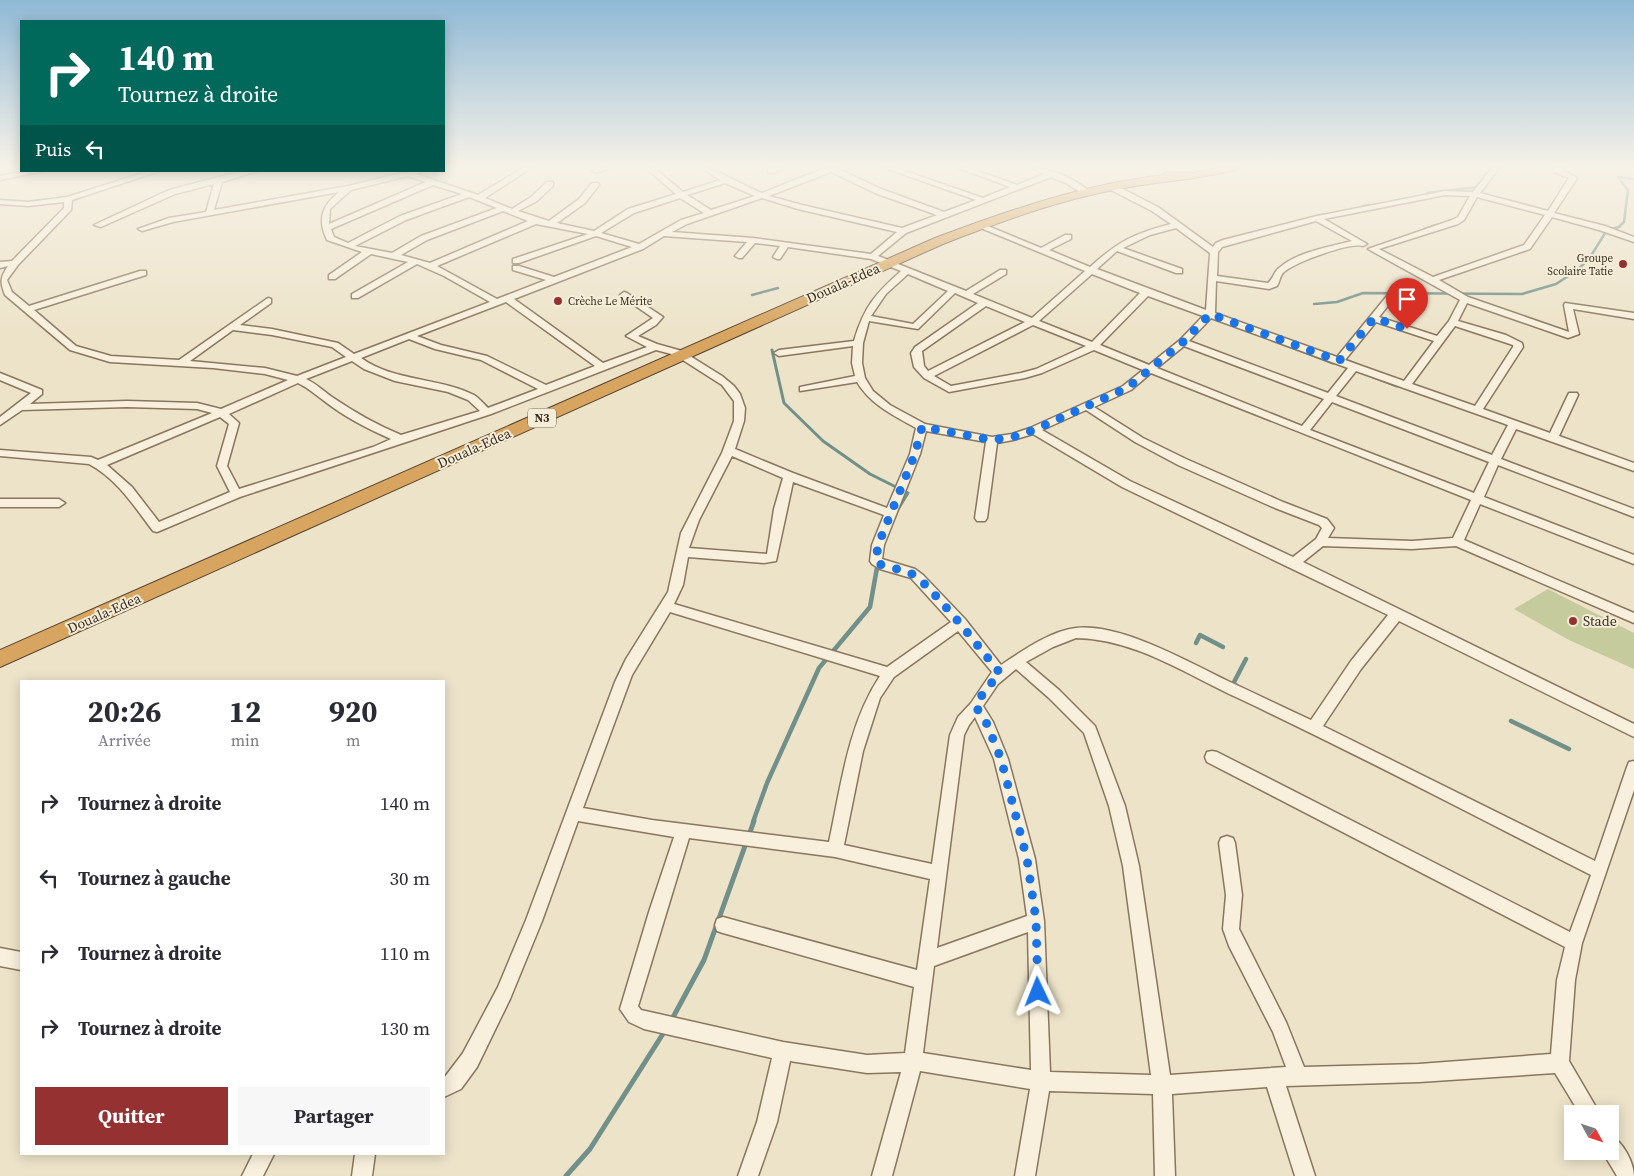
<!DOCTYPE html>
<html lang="fr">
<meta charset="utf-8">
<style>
body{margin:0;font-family:"Source Serif 4",serif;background:#f7f7f7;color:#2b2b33;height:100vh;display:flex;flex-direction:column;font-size:19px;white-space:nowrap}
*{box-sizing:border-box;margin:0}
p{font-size:16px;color:#7c7c81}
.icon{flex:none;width:28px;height:28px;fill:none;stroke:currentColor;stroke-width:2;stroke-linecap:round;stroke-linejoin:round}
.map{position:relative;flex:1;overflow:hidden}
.sheet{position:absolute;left:20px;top:680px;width:425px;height:475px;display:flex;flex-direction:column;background:#fff;border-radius:0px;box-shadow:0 2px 12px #0003}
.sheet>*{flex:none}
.banner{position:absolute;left:20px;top:20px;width:425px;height:152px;border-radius:0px;box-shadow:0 2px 12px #0003;background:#00695c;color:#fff;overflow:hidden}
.needle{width:32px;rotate:130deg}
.fabs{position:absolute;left:1564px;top:1105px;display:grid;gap:10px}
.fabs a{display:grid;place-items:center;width:55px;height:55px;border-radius:0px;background:#fff;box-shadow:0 2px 12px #0003;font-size:25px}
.pin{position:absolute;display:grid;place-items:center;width:42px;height:42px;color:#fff;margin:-51px -21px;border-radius:50% 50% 50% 0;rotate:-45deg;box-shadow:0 0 5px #0007}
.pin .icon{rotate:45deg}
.me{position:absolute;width:55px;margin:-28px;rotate:358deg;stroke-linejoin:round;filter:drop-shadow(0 0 4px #0008)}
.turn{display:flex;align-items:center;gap:18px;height:105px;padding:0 15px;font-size:22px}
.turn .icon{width:65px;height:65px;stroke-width:2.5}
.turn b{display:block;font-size:35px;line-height:42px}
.then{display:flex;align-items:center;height:48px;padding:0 15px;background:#0003;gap:10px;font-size:19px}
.eta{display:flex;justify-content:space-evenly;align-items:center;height:85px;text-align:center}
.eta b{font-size:30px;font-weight:700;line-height:35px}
.cta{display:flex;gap:10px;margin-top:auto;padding:10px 15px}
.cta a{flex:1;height:58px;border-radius:0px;background:#953231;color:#fff;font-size:20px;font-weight:700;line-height:58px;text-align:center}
.cta a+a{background:#f7f7f7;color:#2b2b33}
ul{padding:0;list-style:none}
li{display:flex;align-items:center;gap:15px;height:75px;padding:0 15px}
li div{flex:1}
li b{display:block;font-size:19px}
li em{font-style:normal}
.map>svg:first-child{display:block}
.green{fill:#c5cb9d}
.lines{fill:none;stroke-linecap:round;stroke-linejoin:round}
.stream-far3{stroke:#709089;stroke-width:2.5}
.stream-far2{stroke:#709089;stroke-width:3}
.stream-far1{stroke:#709089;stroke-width:4.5}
.stream{stroke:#709089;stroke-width:5}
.minor-casing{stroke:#89765e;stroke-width:3}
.highway-casing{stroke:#574432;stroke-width:2}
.minor{fill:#f8f0dc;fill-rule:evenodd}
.highway{fill:#d7a55f;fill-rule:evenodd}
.route{stroke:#1a73e8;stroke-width:9;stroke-dasharray:0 16.2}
.poi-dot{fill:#953231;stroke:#f5edd8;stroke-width:2}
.labels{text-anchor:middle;stroke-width:4;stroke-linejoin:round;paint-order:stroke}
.far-poi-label{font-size:11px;fill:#3a2e21;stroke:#f5edd8;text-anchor:end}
.shield{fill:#f5edd8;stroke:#726758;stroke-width:1}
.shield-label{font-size:12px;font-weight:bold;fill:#3a2e21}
.street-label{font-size:14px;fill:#3a2e21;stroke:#f5edd8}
.poi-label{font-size:14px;fill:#3a2e21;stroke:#f5edd8;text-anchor:start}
</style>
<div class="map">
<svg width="1634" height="1176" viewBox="0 0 1634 1176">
<rect width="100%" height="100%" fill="#ede3c9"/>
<polygon class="green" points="1548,589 1634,633 1634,669 1569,640 1514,609"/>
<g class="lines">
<g class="stream-far3">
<polyline points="1427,193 1478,187 1480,184"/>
<polyline points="1363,206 1369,205"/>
<polyline points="1432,226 1441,224"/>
<polyline points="1424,229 1430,227"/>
<polyline points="752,295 778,288"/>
<polyline points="1314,304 1337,302 1363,293 1522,294 1556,284 1576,271 1589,259 1607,230 1619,227 1624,222 1628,190 1618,177 1634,179"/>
</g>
<g class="stream-far2">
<polyline points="772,350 784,403 823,441 870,474 908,493 895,514"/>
<polyline points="1302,351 1333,363"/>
<polyline points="1132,358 1149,365"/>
<polyline points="1349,361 1358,365"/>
<polyline points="1366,374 1397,386"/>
</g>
<g class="stream-far1">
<polyline points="1196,643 1200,635 1223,647"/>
<polyline points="1237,686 1233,684 1246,659"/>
<polyline points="1511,721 1569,749"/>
<polyline points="753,822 767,783 819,668 870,607 878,562"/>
</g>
<g class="stream">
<polyline points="671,1021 704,960 754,821"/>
<polyline points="566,1176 590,1149 666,1029"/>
</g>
<g class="minor-casing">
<g id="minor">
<path d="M 523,168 L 531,168 L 485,198 L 512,209 L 531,197 L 547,182 L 553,182 L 553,186 L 537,201 L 518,211 L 549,221 L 579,199 L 592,183 L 598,183 L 599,185 L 585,203 L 557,223 L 594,231 L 628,209 L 676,194 L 646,168 L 654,168 L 683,192 L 720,180 L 702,168 C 716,168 745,187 762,193 L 825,168 L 837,168 L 881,189 L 944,212 L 976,200 L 885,168 L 896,168 L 983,198 L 1010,187 L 959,168 L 969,168 L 1017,185 L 1044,174 L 1032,168 C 1051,168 1076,179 1090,192 L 1083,194 L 1066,183 L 1051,177 L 906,233 L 878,256 L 966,291 L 1000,270 L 1006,270 L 1006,274 L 973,294 L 1032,318 L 1085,271 L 976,226 L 983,224 L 1041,248 L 1065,235 L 1071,235 L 1071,239 L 1049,250 L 1090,267 C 1119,241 1133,234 1171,224 L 1152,211 L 1107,188 L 1107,184 L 1113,184 L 1158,207 L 1213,247 L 1216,243 L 1223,240 L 1317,216 L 1445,191 L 1473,192 L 1492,168 L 1499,168 L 1480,193 L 1548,211 L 1569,178 L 1554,172 L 1554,168 L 1564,168 L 1563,170 L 1577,178 L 1574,183 L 1554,213 L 1605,226 L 1634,237 L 1634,242 L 1599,230 L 1552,217 L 1530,249 L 1439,280 L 1468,297 L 1569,332 L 1564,305 L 1565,303 L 1634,313 L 1634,319 L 1573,309 L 1579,334 L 1568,338 L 1467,303 L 1458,321 L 1506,335 L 1522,343 L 1523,347 L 1483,409 L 1550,433 L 1568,395 L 1569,393 L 1577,393 L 1578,395 L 1559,436 L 1634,463 L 1634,471 L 1516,429 L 1501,459 L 1634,509 L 1634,517 L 1498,465 L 1484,497 L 1634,555 L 1634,564 L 1480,504 L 1464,540 L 1634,613 L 1634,623 L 1456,546 L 1412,549 L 1323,546 L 1303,562 L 1634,724 L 1634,737 L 1399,621 L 1361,669 L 1323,726 L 1595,861 L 1627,767 L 1629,762 L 1634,761 L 1634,790 L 1582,943 L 1575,980 L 1569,1061 L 1600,1114 L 1580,1114 L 1555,1073 L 1419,1082 L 1286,1086 L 1315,1176 L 1295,1176 L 1267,1087 L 1172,1094 L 1175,1176 L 1155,1176 L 1153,1094 L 1049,1091 L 1035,1176 L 1015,1176 L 1030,1089 L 920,1071 L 892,1176 L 872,1176 L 901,1072 L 867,1073 L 790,1061 L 777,1122 L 758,1176 L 738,1176 L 757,1122 L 772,1058 L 644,1029 L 629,1022 L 620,1009 L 649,912 L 674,837 L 578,821 L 542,921 L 510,999 L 477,1067 L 461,1089 L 444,1097 L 444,1078 L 463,1053 L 498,987 L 526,920 L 615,682 L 626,659 L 668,592 L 681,533 L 722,453 L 734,421 L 734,401 L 722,385 L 675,355 L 656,350 L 491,414 L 240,497 L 157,532 L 153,531 C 134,506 117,479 89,464 L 0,456 L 0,450 L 91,457 L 98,460 L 212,413 L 197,409 L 127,407 L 22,410 L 0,425 L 0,417 L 31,393 L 0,380 L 0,373 L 42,390 L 42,394 L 30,404 L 127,401 L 197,403 L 221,409 L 288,380 L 265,374 L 213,368 L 110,362 L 70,350 L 5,295 C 0,282 0,278 8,266 L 0,268 L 0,262 L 12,261 L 64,208 L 64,202 L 28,206 L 0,204 L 0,200 L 28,202 L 67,197 L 149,171 L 160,171 L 72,200 L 71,210 L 18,265 L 7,280 L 12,292 L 29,306 L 140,271 L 146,271 L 146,275 L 34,310 L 76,346 L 111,356 L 179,360 L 268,298 L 271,299 L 271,303 L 240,325 L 272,329 L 338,343 L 354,354 L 490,302 L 444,276 L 417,264 L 358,298 L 352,298 L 352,294 L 408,262 L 371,254 L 335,279 L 329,279 L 329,275 L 362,252 L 327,240 C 317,219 322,206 339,192 L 173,222 L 142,231 L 138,229 L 169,218 L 206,212 L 214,184 L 175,194 L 101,227 L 94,225 L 169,190 L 219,177 L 245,171 L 258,171 L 222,182 L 214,210 L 348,186 L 410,171 L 423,171 L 416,174 L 478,195 ZM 831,172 L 875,193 L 937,215 L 902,228 L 802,205 L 769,196 ZM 408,176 L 426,182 L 329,224 L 330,209 L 351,190 ZM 725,183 L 755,196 L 711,210 L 687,195 ZM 433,185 L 462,194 L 400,216 L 348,243 L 334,237 L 331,229 ZM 1445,195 L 1470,196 L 1458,217 L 1452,220 L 1368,249 L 1460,300 L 1449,321 L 1437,336 L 1379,317 L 1398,293 L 1394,290 L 1391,291 L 1337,357 L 1215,313 L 1216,281 L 1269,289 L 1277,286 C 1280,281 1280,275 1284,272 C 1295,262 1350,242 1363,246 L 1367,244 L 1324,219 ZM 469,197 L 497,208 L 421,236 L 392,253 L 355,246 L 406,220 ZM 1477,197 L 1545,215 L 1524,245 L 1433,277 L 1379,249 L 1458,224 L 1464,220 ZM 680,198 L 704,213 L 681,220 L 639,244 L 601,233 L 634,213 ZM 762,198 L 798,209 L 897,232 L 871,254 L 753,238 L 672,232 L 687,224 ZM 503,211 L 528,221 L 430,263 L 401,255 L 427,240 ZM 1316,221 L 1352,241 C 1329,247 1297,252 1279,268 C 1274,272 1273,279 1268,283 L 1217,276 L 1218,252 L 1222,247 ZM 536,224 L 588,234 L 513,259 L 513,263 L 519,263 L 596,236 L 632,247 L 554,277 L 519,266 L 513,266 L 513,270 L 546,280 L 497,299 L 437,266 ZM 1176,228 L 1210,253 L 1206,310 L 1097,269 L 1117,251 L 1176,273 L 1182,273 L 1182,269 L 1123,248 L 1150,235 ZM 664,236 L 747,242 L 735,256 L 739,258 L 742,258 L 755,243 L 780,246 L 773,257 L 777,259 L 780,259 L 788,247 L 871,259 L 901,271 C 875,294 864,307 854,341 L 779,350 L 774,353 L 779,356 L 853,346 L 852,363 L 855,376 L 800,387 L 800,391 L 857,382 C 871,405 893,415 916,428 L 910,454 L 887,508 L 793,473 L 735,449 L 744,421 L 745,408 L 740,394 L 734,386 L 722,376 L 682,351 L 657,344 L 638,336 L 656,325 L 663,317 L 627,293 L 624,292 L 620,295 L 653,318 L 626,336 L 647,347 L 603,363 L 514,299 L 643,249 ZM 908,274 L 948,291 L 913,324 L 871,316 L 886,294 ZM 1092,274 L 1140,293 L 1092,342 L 1039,321 ZM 955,293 L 978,303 L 915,347 L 911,353 L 914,367 L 924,378 L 949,392 L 1025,378 L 1042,373 L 1094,350 L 1143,370 L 1123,386 L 1030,428 L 1012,434 L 992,437 L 925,424 L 890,405 L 873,391 L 865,378 L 862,363 L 863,343 L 869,321 L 918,329 ZM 1148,296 L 1203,316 L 1180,340 L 1149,365 L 1100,345 ZM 506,302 L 595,366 L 546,385 L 487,356 L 441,345 L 417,336 ZM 986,306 L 1025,322 L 928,371 L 924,366 L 922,351 ZM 1211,318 L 1348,368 L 1328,393 L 1189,341 ZM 1376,322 L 1434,341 L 1404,381 L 1345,360 ZM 1033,325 L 1086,346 L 1036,369 L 1021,373 L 951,386 L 934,376 ZM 1455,326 L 1513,345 L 1513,347 L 1475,406 L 1412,384 ZM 233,330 L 272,335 L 332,347 L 346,357 L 297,376 L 265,368 L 190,361 ZM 409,339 L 435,349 L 481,360 L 538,389 L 488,408 C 484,404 479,398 474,395 C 438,377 395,382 361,358 ZM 1184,346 L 1324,399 L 1302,426 L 1157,368 ZM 352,361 L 364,369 L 395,381 L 448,392 L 468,400 L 480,411 L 401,435 C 377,425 354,412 332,397 C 323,391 317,384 306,379 ZM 1356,371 L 1508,425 L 1492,455 L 1336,396 ZM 1151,373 L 1471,500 L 1453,538 L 1412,541 L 1328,538 L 1334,528 L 1327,519 L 1283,502 L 1186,459 L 1143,438 L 1094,407 L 1131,390 ZM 298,383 C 310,389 313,393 323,400 C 343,416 368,429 391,439 L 373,447 L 239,489 L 227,466 L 239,423 L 229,414 ZM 1332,402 L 1489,462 L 1474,493 L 1310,430 ZM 1086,410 L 1135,442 L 1178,465 L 1275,508 L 1319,525 L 1322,528 L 1316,539 L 1293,557 L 1130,481 L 1042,430 ZM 220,417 L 229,424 L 217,466 L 230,492 L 159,522 L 132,487 L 107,465 ZM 926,431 L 986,442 L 975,518 L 977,521 L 985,521 L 987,518 L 997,443 L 1013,440 L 1033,434 L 1122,487 L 1388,615 L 1351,661 L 1311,720 C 1283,707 1256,694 1228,681 C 1188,662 1121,623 1076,628 C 1050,631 1022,651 1001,665 L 965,619 L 923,575 L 915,569 L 882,559 L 884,545 L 920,454 ZM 732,456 L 783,478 L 774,509 L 767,554 L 689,548 L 699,520 ZM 793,482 L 884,515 L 872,545 L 870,561 L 872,564 L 880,569 L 911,578 L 951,622 L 887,667 L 674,604 L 683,585 L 688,557 L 764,563 L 776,561 ZM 670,612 L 880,676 C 848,724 841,786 829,842 L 652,820 L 583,808 L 632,675 ZM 958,631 L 992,672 L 971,703 L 958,717 L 950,735 L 932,864 L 844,845 L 863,751 L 880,698 L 894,677 ZM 1076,638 C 1135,639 1186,674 1238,698 C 1357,754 1473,815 1591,875 L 1570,932 L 1217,752 L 1212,751 L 1207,752 L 1205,757 L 1207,762 L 1565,947 L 1557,980 L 1551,1054 L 1419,1064 L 1304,1067 L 1286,1022 L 1239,929 L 1242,895 L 1235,843 L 1233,838 L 1227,836 L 1221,838 L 1219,843 L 1226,895 L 1223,929 L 1229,946 L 1273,1032 L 1286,1067 L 1170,1075 L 1139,866 L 1125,806 L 1095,726 L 1059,690 L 1026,662 L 1053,647 ZM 1016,669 L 1049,698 L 1084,733 L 1109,806 L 1123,866 L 1151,1075 L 1050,1072 L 1044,921 L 1035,859 L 1008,759 L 993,722 L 983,706 L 998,684 ZM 975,717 L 994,759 L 1019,859 L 1027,916 L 937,948 L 964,735 L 969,725 ZM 689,838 L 835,857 L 930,879 L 917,970 L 723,917 L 717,919 L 715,925 L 717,931 L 723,933 L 914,987 L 905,1053 L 867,1055 L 783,1042 L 641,1010 L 638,1006 L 639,1003 ZM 1028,932 L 1031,1070 L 923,1053 L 934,966 Z"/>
<polygon points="598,168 610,168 596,173 592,171"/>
<polygon points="772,168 782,168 774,173 768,173 768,169"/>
<polygon points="26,171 43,171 0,180 0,176"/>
<polygon points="0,499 59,499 65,503 59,507 0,507"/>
<polygon points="0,948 21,952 21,970 0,966"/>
<path d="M 1610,1136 C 1623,1141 1634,1163 1634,1176 L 1617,1176 L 1602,1151 L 1610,1151 Z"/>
<polygon points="253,1154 274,1154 263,1176 242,1176"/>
<polygon points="355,1154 375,1154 372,1176 352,1176"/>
</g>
</g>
<g class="highway-casing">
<path id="highway" d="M 1218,168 L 1237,168 L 1236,170 C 1197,180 1158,181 1119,189 C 1058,200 1000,222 943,244 L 0,667 L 0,650 L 935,238 C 1009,210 1085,184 1164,175 L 1165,172 L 1193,173 Z"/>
</g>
<use href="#minor" class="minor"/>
<use href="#highway" class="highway"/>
</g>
<linearGradient id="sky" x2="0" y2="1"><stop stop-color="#8fb9d6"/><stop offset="0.5" stop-color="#f7f2e7"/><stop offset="1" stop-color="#f7f2e7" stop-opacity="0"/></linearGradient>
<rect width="1634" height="333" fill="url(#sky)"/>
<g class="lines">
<path class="route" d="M 1038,992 L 1036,920 L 1027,859 L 1001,759 L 986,722 L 976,707 L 983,693 L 1000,673 C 981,650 963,626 943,604 C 934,594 926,584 915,576 C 904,567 884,570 876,561 L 878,545 L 915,454 L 922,427 L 992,440 L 1013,437 L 1034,430 L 1127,388 L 1183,342 L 1210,314 L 1339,361 L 1374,318 L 1407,329"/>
</g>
<g class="poi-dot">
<circle cx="1623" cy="264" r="5"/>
<circle cx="558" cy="301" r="5"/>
<circle cx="1573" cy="621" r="5"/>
</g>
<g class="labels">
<g class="far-poi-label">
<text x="1613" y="262">Groupe<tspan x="1613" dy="13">Scolaire Tatie</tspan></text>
<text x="568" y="305" text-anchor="start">Crèche Le Mérite</text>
</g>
<rect class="shield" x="528" y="408.5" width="28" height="19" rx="4"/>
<g class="shield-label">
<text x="542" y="422">N3</text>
</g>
<g class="street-label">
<text transform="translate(843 283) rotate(-24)" y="5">Douala-Edea</text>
<text transform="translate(474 448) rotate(-24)" y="5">Douala-Edea</text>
<text transform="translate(104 613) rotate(-24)" y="5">Douala-Edea</text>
</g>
<g class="poi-label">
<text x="1583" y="626">Stade</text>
</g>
</g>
</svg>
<div class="fabs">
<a><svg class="needle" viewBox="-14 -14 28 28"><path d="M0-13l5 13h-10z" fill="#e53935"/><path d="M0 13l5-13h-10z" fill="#7c7c81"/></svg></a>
</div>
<div class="pin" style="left:1407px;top:329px;background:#d93025"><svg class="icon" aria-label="arrive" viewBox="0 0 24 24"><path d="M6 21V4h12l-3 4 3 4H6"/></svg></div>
<svg class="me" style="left:1038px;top:992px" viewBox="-20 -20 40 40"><path d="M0-17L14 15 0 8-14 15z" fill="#1a73e8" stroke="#fff" stroke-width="4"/></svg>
<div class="banner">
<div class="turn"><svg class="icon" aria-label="right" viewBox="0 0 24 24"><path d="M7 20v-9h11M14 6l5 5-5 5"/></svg><div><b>140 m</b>Tournez à droite</div></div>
<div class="then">Puis<svg class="icon" aria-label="left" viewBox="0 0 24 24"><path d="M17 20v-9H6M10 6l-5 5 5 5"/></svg></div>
</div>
<section class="sheet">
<div class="eta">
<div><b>20:26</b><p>Arrivée</p></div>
<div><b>12</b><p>min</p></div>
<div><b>920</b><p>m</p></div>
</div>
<ul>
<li><svg class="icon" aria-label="right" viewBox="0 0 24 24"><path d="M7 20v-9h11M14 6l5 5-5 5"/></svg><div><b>Tournez à droite</b></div><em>140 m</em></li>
<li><svg class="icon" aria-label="left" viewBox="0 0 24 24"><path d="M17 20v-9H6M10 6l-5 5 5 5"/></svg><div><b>Tournez à gauche</b></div><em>30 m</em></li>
<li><svg class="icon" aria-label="right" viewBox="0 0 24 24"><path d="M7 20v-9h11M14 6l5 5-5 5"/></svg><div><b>Tournez à droite</b></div><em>110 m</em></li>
<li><svg class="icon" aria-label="right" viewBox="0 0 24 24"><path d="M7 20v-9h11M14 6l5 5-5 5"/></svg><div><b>Tournez à droite</b></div><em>130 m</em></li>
</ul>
<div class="cta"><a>Quitter</a><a>Partager</a></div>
</section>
</div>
